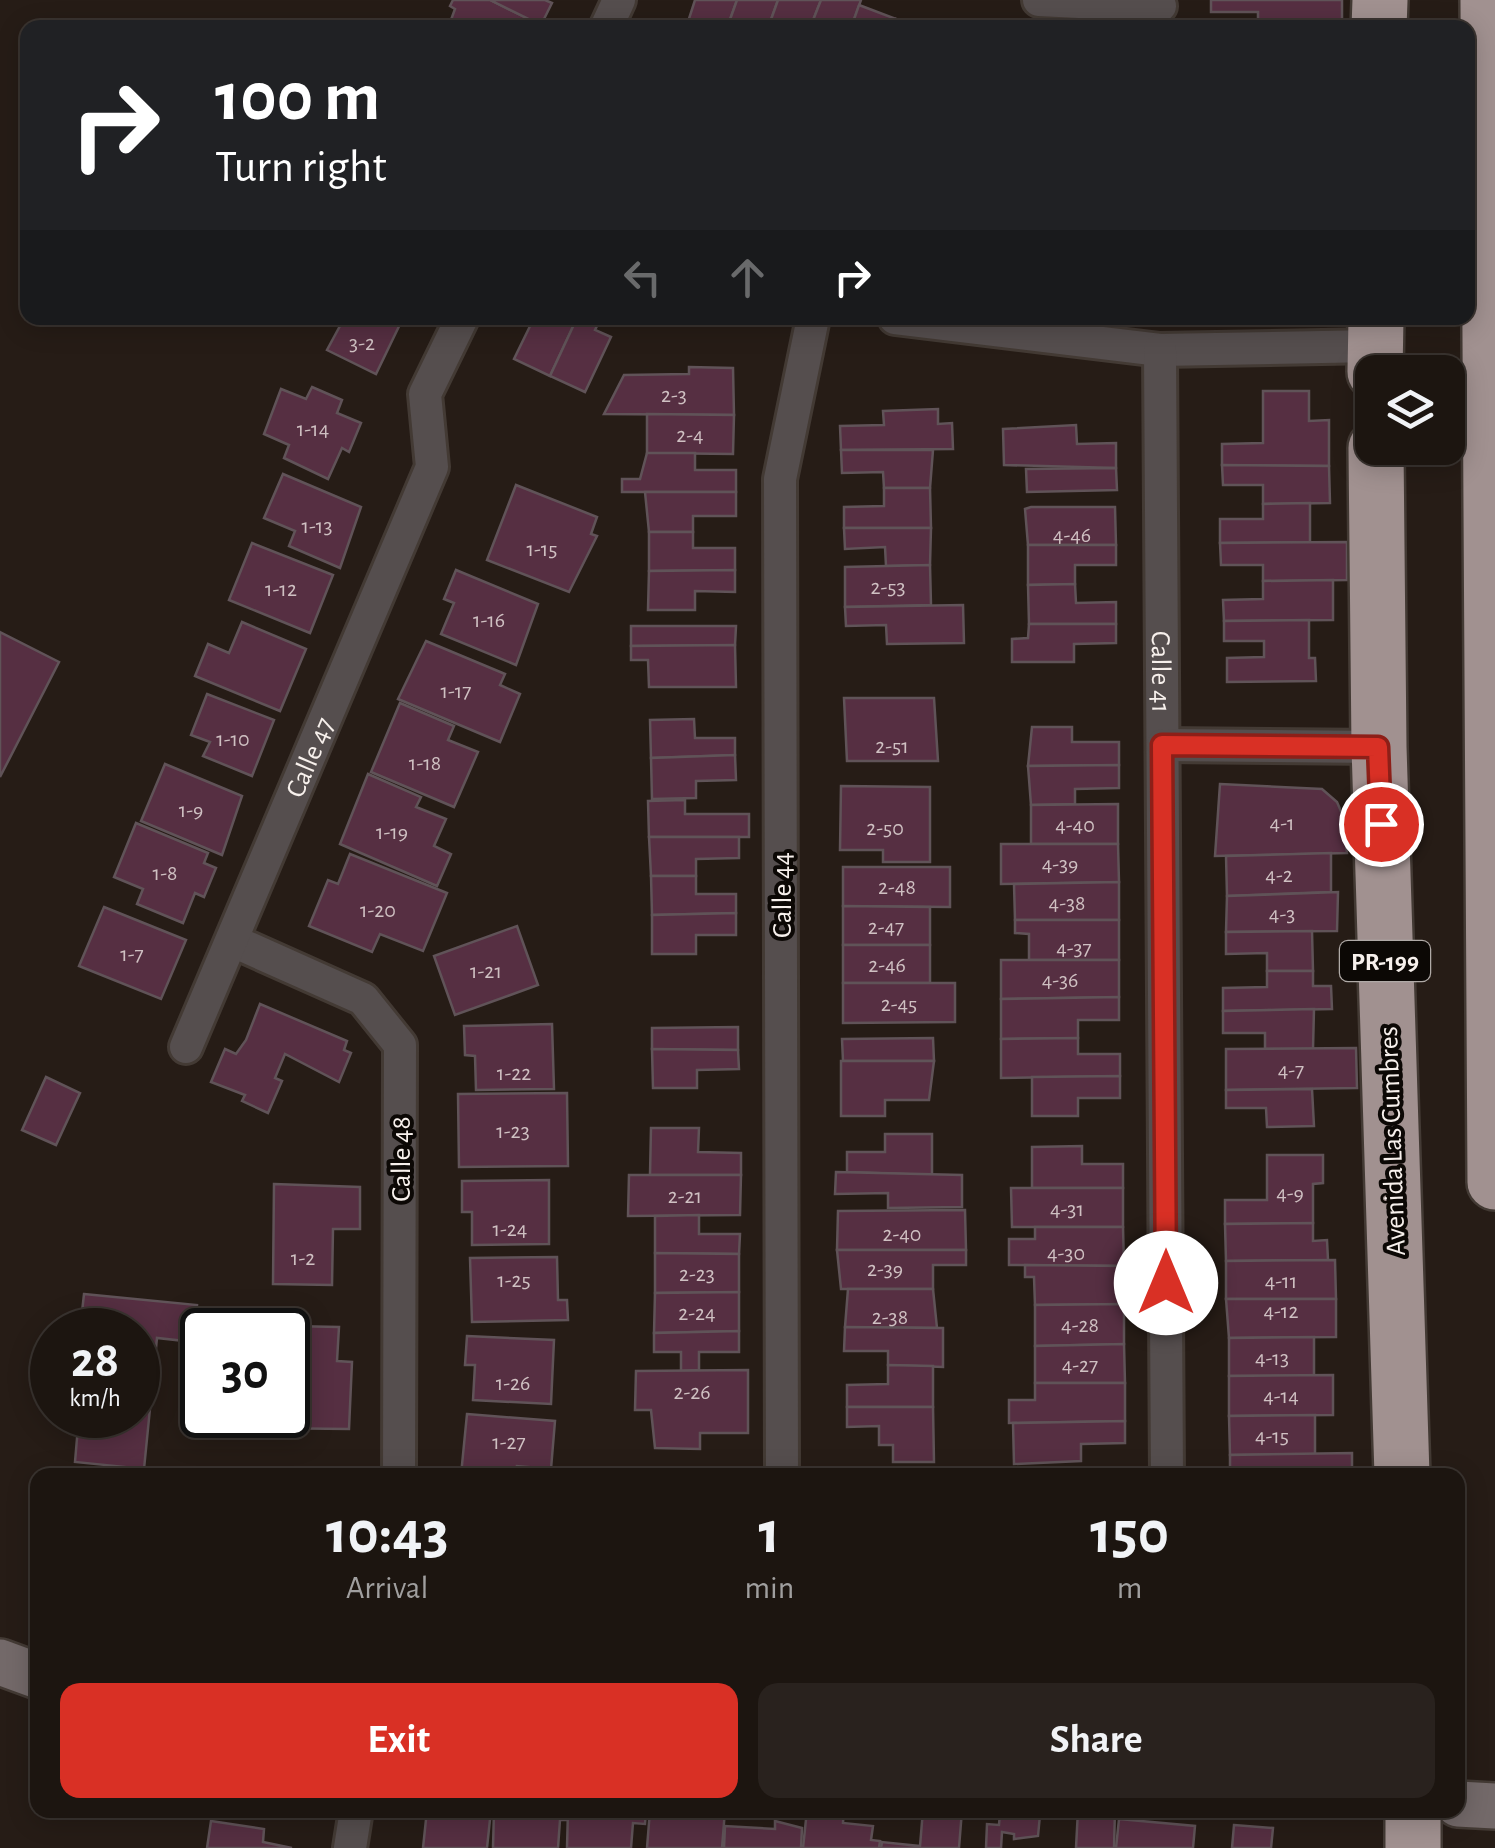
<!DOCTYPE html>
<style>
body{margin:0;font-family:"Alegreya Sans",sans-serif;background:#29221e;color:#f1f3f6;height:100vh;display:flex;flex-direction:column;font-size:38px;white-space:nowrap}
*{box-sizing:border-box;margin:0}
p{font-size:32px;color:#a09f9f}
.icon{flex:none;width:55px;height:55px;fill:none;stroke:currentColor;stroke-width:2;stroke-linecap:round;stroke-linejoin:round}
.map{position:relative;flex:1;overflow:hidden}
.panel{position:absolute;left:30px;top:1468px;width:1435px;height:350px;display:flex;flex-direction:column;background:#1c1510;border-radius:20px;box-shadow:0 5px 25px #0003,0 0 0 2px #3a3430}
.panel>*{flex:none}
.hud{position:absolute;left:20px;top:20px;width:1455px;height:305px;border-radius:20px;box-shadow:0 5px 25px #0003,0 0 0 2px #3a3430;background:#202124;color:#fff;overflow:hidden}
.fabs{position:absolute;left:1355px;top:355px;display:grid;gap:20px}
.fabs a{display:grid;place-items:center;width:110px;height:110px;border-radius:20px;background:#1c1510;box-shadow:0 5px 25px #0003,0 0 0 2px #3a3430;font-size:50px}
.speed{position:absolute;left:30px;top:1308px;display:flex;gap:20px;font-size:50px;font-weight:700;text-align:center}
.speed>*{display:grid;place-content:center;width:130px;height:130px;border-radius:50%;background:#1c1510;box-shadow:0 5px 25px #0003,0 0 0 2px #3a3430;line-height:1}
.speed small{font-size:25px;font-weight:400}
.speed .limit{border:5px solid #111;border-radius:15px;background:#fff;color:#111}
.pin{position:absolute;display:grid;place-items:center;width:85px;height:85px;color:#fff;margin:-42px;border:5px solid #fff;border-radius:50%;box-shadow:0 2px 10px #0007}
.me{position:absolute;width:110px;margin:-55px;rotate:0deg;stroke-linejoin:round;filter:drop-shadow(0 0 8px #0008)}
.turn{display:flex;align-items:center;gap:35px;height:210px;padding:0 30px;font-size:45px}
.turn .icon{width:130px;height:130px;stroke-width:2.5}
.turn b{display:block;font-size:70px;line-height:85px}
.lanes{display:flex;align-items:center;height:95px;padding:0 30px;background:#0003;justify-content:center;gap:50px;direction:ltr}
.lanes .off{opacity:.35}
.eta{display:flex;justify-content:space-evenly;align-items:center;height:170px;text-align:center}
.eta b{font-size:60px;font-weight:700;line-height:70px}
.primary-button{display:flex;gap:20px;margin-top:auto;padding:20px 30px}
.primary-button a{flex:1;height:115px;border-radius:20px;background:#d93025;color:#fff;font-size:40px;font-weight:700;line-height:115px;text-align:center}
.primary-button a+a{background:#29221e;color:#f1f3f6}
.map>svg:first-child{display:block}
.building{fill:#562f42;stroke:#605358;stroke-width:2.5}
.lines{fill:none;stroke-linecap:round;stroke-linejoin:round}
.street-casing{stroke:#433a34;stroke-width:38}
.secondary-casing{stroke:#433a34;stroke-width:50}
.highway-casing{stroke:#433a34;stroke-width:60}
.street{stroke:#554e4e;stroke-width:32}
.secondary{stroke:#736969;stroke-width:45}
.highway{stroke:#a19190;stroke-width:55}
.route-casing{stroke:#8d1f18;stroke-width:25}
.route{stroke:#d93025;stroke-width:18}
.labels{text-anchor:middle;stroke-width:8;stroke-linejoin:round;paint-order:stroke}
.number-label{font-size:22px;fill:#cfc0c2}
.shield{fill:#0c0805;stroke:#b0aaa7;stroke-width:2.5}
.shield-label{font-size:25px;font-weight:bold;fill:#f7f0ec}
.street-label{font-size:28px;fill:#f7f0ec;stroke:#0c0805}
</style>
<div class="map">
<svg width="1495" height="1848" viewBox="0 0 1495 1848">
<rect width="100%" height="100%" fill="#261c16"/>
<g class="building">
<polygon points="453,0 490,0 541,25 448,28 455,9 450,6"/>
<polygon points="490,0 545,0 552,3 541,25"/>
<polygon points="695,0 737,0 727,28 686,28"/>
<polygon points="737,0 778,0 768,28 727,28"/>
<polygon points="778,0 821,0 810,28 768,28"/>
<polygon points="821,0 861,0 851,28 810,28"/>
<polygon points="1211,0 1342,0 1342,28 1258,28 1258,12 1211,12"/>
<polygon points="859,5 896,19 893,28 851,28"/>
<polygon points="896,19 920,28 893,28"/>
<polygon points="334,318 403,318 376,374 327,350 341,324"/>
<polygon points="534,318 577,318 550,376 514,359"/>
<polygon points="577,318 601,318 595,330 611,337 585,392 550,376"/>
<polygon points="689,367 733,368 734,415 604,414 624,375 689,374"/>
<polygon points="312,387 342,400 337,413 361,423 349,452 342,448 328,479 284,458 289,445 264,434 281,389 306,399"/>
<polygon points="1263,391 1309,391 1309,421 1329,420 1329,466 1222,465 1222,444 1263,443"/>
<polygon points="938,409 938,424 952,423 953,449 841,450 840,426 884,425 883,411"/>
<polygon points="647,414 734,415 733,454 647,453"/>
<polygon points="1076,425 1077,444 1116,443 1116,468 1004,465 1003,429"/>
<polygon points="841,450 933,450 930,488 884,488 883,472 842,473"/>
<polygon points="647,453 695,453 695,470 736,470 736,492 622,492 622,479 640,479"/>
<polygon points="1222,465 1329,466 1330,503 1263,504 1263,485 1223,485"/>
<polygon points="1116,468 1117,490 1027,492 1026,469"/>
<polygon points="283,474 361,507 340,568 289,546 295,531 264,518"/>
<polygon points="516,485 597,517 591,534 597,536 569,592 487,560"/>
<polygon points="884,488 930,488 931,528 844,528 844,507 884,506"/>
<polygon points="645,492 736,492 736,516 693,516 693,532 649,532"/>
<polygon points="1310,503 1310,542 1220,543 1220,519 1263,519 1263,504"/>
<polygon points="1031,507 1115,507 1116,545 1028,545 1025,509"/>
<polygon points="844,528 931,528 930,565 886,566 885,547 845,549"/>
<polygon points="649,532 693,532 693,548 735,548 735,570 649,571"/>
<polygon points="1347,542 1347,580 1263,581 1263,565 1221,565 1220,543"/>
<polygon points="252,543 333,575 310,633 229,600"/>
<polygon points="1028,545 1116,545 1116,565 1075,565 1075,584 1028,585"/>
<polygon points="930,565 931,605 845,607 845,567"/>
<polygon points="456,570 538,604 516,665 441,634 454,603 444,599"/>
<polygon points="735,570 735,592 695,591 695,610 648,610 649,571"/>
<polygon points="1333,580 1333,620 1224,621 1223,600 1263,599 1263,581"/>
<polygon points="1075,584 1076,603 1116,602 1116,624 1029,624 1028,585"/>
<polygon points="963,605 964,643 887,644 886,625 846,626 845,607"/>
<polygon points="1309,620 1309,658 1315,658 1316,681 1227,682 1227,658 1264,657 1264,641 1224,641 1224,621"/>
<polygon points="242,622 306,649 280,711 195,676 208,644 229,653"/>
<polygon points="1029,624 1116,624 1116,643 1074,644 1074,662 1012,662 1012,639 1028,638"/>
<polygon points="631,626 736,626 735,645 631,646"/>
<polygon points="0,632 59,662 0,777"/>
<polygon points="426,641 505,674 500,685 520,694 500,742 398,699"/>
<polygon points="735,645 736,687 649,687 648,660 631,660 631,646"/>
<polygon points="207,694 274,720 252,776 203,756 210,742 191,735"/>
<polygon points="844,698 934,698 938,761 847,761"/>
<polygon points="400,703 454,726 448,740 478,752 454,807 371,772"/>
<polygon points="694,719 695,738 735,738 735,755 651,758 650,720"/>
<polygon points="1032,727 1072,727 1072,742 1119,742 1119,765 1028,766"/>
<polygon points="735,755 736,780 696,781 696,798 652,799 651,758"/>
<polygon points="165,764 242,796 222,855 141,821"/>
<polygon points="1119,765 1119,788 1075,789 1075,804 1031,805 1028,766"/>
<polygon points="368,774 421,797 416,807 446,819 434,846 451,854 437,886 340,844"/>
<polygon points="1220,784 1322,789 1337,802 1343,816 1347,853 1215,856"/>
<polygon points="841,786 930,787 930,862 883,862 883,850 840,850"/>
<polygon points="685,800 685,814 749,814 749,837 649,837 648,801"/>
<polygon points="1118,804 1118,844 1031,844 1031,805"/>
<polygon points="136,823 208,853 204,863 216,868 204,897 195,893 183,923 137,904 143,889 114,877"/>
<polygon points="649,837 739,837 739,858 696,859 696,876 651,876"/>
<polygon points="1001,844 1118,844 1119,882 1001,884"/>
<polygon points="1331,853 1331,892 1227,896 1226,856"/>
<polygon points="350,854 447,893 423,951 380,934 372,952 309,926 328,880 338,884"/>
<polygon points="843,867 950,867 950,907 843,906"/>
<polygon points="651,876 696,876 696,894 736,894 736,913 652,915"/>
<polygon points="1119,882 1119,920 1015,920 1014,884"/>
<polygon points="1338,892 1337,931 1226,932 1227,896"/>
<polygon points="843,906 930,907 930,945 843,945"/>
<polygon points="104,907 186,940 161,999 79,966"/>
<polygon points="736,913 736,935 696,935 696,954 652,954 652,915"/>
<polygon points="1015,920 1119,920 1119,960 1029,960 1029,934 1015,933"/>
<polygon points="517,926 538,985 455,1015 434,956"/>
<polygon points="1312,931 1313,971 1267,971 1267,953 1226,954 1226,932"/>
<rect x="843" y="945" width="87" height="38"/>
<polygon points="1001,960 1119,960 1119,997 1001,999"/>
<polygon points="1267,971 1313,971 1313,986 1331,986 1332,1009 1223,1011 1223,988 1267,987"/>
<polygon points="843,983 955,983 955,1022 843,1023"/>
<polygon points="1119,997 1119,1020 1078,1020 1078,1038 1001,1039 1001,999"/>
<polygon points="260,1004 347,1041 344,1050 351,1053 339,1082 285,1054 275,1078 282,1081 268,1113 242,1101 245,1095 211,1082 225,1049 236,1054 246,1040"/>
<polygon points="1314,1009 1313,1049 1265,1049 1265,1033 1223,1033 1223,1011"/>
<polygon points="552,1024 554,1089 476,1090 475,1056 465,1055 464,1026"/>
<polygon points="738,1027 738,1050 652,1049 652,1028"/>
<polygon points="933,1038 934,1061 843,1061 842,1039"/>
<polygon points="1078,1038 1078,1054 1120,1054 1120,1076 1001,1078 1001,1039"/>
<polygon points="1356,1048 1357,1088 1226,1090 1226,1049"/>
<polygon points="652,1049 738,1050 739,1069 697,1070 697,1088 653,1088"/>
<polygon points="841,1061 934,1061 929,1100 885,1100 885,1116 841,1116"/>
<polygon points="1120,1076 1120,1098 1078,1098 1078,1116 1032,1116 1032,1077"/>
<polygon points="46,1077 80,1093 56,1145 22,1130"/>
<polygon points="1312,1089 1314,1126 1267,1127 1266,1108 1226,1108 1226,1090"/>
<polygon points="567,1093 568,1166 459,1167 458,1094"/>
<polygon points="651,1128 699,1128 698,1152 741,1153 741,1175 650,1175"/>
<polygon points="885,1134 932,1134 932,1175 847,1172 847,1152 885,1152"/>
<polygon points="1082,1146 1082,1164 1123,1164 1123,1188 1032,1188 1032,1147"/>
<polygon points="1267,1155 1323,1155 1323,1183 1313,1184 1313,1223 1225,1224 1225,1200 1267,1200"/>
<polygon points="836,1172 962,1175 962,1207 888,1208 888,1193 835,1194"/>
<polygon points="629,1175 741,1175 740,1215 628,1216"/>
<polygon points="549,1180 549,1244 472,1245 472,1212 462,1212 462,1181"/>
<polygon points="274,1184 360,1187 360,1229 333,1229 332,1285 273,1284"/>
<polygon points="1011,1188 1123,1188 1123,1227 1012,1227"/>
<polygon points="965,1210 966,1250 837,1250 838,1211"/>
<polygon points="699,1215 699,1234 740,1234 739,1254 655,1253 655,1216"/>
<polygon points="1313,1223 1313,1241 1327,1240 1328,1260 1226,1261 1225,1224"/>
<polygon points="1035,1227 1123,1227 1124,1266 1009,1265 1009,1239 1035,1239"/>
<polygon points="837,1250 966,1250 966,1265 933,1265 933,1289 841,1289"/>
<polygon points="655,1253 739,1254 739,1292 655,1293"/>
<polygon points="557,1257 558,1300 567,1300 568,1320 472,1322 470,1258"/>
<polygon points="1335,1260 1336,1299 1226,1299 1226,1261"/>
<polygon points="1025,1265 1124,1266 1123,1282 1129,1282 1129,1290 1124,1291 1124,1304 1035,1305 1034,1277 1025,1277"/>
<polygon points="848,1289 933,1289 937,1328 845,1327"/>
<polygon points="739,1292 739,1331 654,1333 655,1293"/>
<polygon points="84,1294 197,1305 194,1342 157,1338 144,1469 75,1462 79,1415 138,1415 138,1330 80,1330"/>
<polygon points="1226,1299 1336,1299 1336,1337 1229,1338"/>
<polygon points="1124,1304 1124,1344 1035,1346 1035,1305"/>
<polygon points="260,1309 290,1309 290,1326 339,1327 337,1361 352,1362 349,1429 259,1428 259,1415 288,1415 288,1330 260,1330"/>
<polygon points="845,1327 943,1328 943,1367 888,1365 888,1351 844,1351"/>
<polygon points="739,1331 739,1352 699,1352 699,1370 681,1371 681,1352 654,1352 654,1333"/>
<polygon points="467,1336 554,1340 551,1404 473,1400 475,1365 465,1365"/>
<polygon points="1314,1337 1314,1376 1229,1376 1229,1338"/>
<polygon points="1124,1344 1125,1383 1035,1383 1035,1346"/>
<polygon points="888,1365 933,1366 933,1407 847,1407 847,1385 888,1384"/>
<polygon points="748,1370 748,1433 700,1433 700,1449 655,1448 651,1410 635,1410 636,1371"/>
<polygon points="1333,1375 1333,1415 1229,1416 1229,1376"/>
<polygon points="1035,1383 1125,1383 1125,1421 1009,1423 1009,1400 1035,1400"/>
<polygon points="847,1407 933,1407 934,1462 893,1462 893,1445 879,1445 879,1426 847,1427"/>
<polygon points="467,1414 555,1421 551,1469 517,1466 517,1475 461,1475"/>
<polygon points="1315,1415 1315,1454 1230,1455 1229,1416"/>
<polygon points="1125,1421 1125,1443 1081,1444 1081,1461 1014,1464 1013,1423"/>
<polygon points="1352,1453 1352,1475 1230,1475 1230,1455"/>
<polygon points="427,1810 491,1810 487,1848 423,1848"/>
<polygon points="494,1810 567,1810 567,1820 560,1820 558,1848 493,1848"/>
<polygon points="568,1810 646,1810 645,1824 633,1823 631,1848 567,1848"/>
<polygon points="650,1810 725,1810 722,1848 647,1848"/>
<polygon points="807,1810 844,1810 843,1823 873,1826 871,1840 880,1841 879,1848 803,1848"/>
<polygon points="923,1810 962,1810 959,1848 881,1848 882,1842 920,1846"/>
<polygon points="1019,1810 1035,1810 1040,1815 1038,1836 1014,1839 1014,1834 1002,1832 1001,1848 986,1848 987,1824 999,1825 1000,1812"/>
<polygon points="1078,1810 1115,1810 1114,1848 1076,1848"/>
<polygon points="1119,1819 1195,1826 1193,1848 1116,1848"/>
<polygon points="211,1821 264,1829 263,1842 292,1848 207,1848"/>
<polygon points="775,1821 802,1828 801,1848 724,1848 725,1826 775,1829"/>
<polygon points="1234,1825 1273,1828 1271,1848 1232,1848"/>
</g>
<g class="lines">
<g class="street-casing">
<g id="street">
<polyline points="1039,0 1160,6"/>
<polyline points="606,28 619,0"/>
<polyline points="895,318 1160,350 1375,346"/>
<path id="s1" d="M 1160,350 L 1167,1475"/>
<polyline points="1163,745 1379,747"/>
<polyline points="233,941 363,999 400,1045 399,1475"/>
<path id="s2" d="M 186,1047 L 432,467 L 425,394 L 462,318"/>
<polyline points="782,1475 780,479 813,318"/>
<polyline points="350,1848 356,1810"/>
</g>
</g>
<g class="secondary-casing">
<g id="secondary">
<polyline points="0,1662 38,1676"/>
<polyline points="1458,1804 1495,1806"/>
</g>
</g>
<g class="highway-casing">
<g id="highway">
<polyline points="1488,0 1495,1182"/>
<polyline points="1379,28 1380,0"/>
<polyline points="1375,372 1376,318"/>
<polyline points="1376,448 1379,747 1402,1475"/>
<polyline points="1413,1810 1413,1848"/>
</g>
</g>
<use href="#street" class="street"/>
<use href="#secondary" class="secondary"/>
<use href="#highway" class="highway"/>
</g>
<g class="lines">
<g class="route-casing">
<polyline id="route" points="1166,1283 1162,745 1378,747 1381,824"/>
</g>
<use href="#route" class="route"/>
</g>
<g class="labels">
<g class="number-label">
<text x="362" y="350">3-2</text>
<text x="674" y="402">2-3</text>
<text x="313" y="436">1-14</text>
<text x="690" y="442">2-4</text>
<text x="317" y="533">1-13</text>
<text x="1072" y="542">4-46</text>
<text x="542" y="556">1-15</text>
<text x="888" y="594">2-53</text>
<text x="281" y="596">1-12</text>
<text x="489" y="627">1-16</text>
<text x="456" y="698">1-17</text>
<text x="233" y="746">1-10</text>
<text x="892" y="753">2-51</text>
<text x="425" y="770">1-18</text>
<text x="191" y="817">1-9</text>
<text x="1282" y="830">4-1</text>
<text x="1075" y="832">4-40</text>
<text x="885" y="835">2-50</text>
<text x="392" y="839">1-19</text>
<text x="1060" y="871">4-39</text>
<text x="165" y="880">1-8</text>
<text x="1279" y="882">4-2</text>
<text x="897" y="894">2-48</text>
<text x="1067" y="910">4-38</text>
<text x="378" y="917">1-20</text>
<text x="1282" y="921">4-3</text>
<text x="886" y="934">2-47</text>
<text x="1074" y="955">4-37</text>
<text x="132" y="961">1-7</text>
<text x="887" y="972">2-46</text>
<text x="486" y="978">1-21</text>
<text x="1060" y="987">4-36</text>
<text x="899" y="1011">2-45</text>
<text x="1291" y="1077">4-7</text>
<text x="514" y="1080">1-22</text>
<text x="513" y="1138">1-23</text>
<text x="1290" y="1200">4-9</text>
<text x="685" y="1203">2-21</text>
<text x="1067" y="1216">4-31</text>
<text x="510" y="1236">1-24</text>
<text x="902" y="1241">2-40</text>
<text x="1066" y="1260">4-30</text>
<text x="303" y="1265">1-2</text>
<text x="885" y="1276">2-39</text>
<text x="697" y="1281">2-23</text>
<text x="514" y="1287">1-25</text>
<text x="1281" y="1288">4-11</text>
<text x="1281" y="1318">4-12</text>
<text x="697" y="1320">2-24</text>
<text x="890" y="1324">2-38</text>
<text x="1080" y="1332">4-28</text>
<text x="1272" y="1365">4-13</text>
<text x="1080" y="1372">4-27</text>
<text x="513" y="1390">1-26</text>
<text x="692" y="1399">2-26</text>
<text x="1281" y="1403">4-14</text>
<text x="1272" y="1443">4-15</text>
<text x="509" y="1449">1-27</text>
</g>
<rect class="shield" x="1340" y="941" width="90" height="40" rx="8"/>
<g class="shield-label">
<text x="1385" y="970">PR-199</text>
</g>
<g class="street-label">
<text dy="10" stroke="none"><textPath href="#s1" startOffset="322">Calle 41</textPath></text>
<text dy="10" stroke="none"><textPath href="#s2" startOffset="315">Calle 47</textPath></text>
<text transform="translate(781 895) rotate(-90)" y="10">Calle 44</text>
<text transform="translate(1391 1141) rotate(-92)" y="10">Avenida Las Cumbres</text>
<text transform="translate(400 1159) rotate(-90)" y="10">Calle 48</text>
</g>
</g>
</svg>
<div class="fabs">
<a><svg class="icon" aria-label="layers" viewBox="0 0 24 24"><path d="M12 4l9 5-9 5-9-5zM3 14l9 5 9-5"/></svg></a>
</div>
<div class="speed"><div>28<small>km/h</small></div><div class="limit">30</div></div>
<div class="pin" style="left:1381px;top:824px;background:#d93025"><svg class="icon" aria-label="arrive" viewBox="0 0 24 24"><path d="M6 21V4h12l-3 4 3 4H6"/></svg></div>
<svg class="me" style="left:1166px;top:1283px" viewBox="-20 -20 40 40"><circle r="19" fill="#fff"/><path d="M0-13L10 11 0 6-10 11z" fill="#d93025"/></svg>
<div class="hud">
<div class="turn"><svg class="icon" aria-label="right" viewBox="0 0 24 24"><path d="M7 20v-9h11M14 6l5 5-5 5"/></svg><div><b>100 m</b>Turn right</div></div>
<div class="lanes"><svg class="icon off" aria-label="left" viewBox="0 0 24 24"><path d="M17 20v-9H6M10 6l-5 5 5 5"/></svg><svg class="icon off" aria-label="ahead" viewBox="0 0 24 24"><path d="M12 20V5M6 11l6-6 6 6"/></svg><svg class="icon" aria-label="right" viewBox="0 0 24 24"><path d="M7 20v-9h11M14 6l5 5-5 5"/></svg></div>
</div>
<section class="panel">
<div class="eta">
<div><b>10:43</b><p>Arrival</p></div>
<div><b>1</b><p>min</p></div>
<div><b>150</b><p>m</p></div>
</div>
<div class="primary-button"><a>Exit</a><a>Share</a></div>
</section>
</div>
